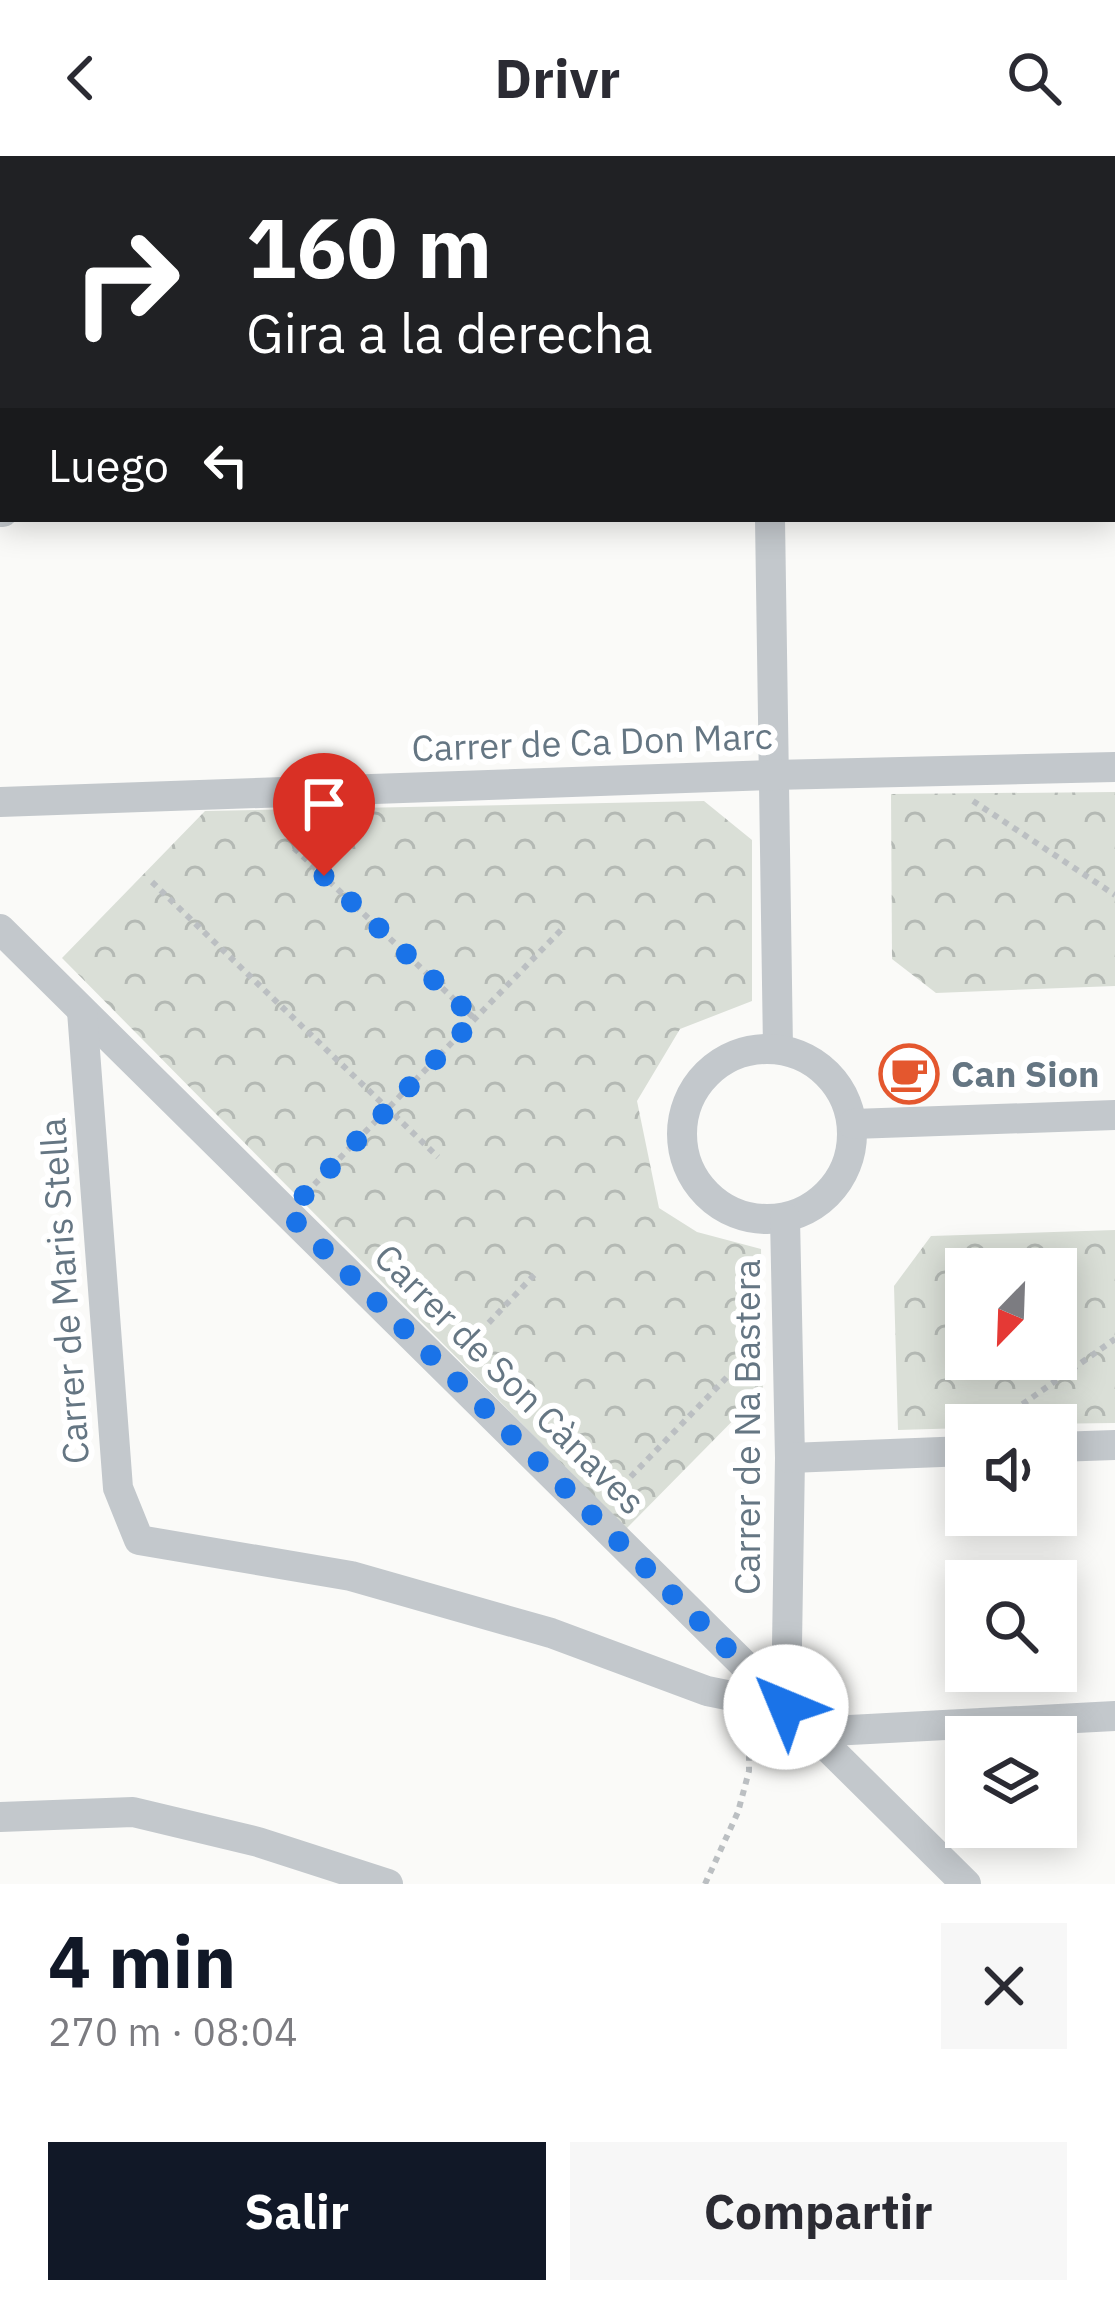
<!DOCTYPE html>
<html lang="es">
<meta charset="utf-8">
<style>
body{margin:0;font-family:"IBM Plex Sans",sans-serif;background:#f7f7f7;color:#2b2b33;height:100vh;display:flex;flex-direction:column;font-size:45px;white-space:nowrap}
*{box-sizing:border-box;margin:0}
p{font-size:39px;color:#7c7c81}
.icon{flex:none;width:66px;height:66px;fill:none;stroke:currentColor;stroke-width:2;stroke-linecap:round;stroke-linejoin:round}
.map{position:relative;height:1728px;overflow:hidden}
.drawer{display:flex;flex-direction:column;background:#fff;flex:1}
.drawer>*{flex:none}
.guide{position:absolute;left:0px;top:0px;width:1116px;height:366px;box-shadow:0 6px 30px #0003;background:#202124;color:#fff;overflow:hidden}
.needle{width:78px;rotate:203deg}
.tools{position:absolute;left:945px;top:1092px;display:grid;gap:24px}
.tools a{display:grid;place-items:center;width:132px;height:132px;border-radius:0px;background:#fff;box-shadow:0 6px 30px #0003;font-size:60px}
.pin{position:absolute;display:grid;place-items:center;width:102px;height:102px;color:#fff;margin:-123px -51px;border-radius:50% 50% 50% 0;rotate:-45deg;box-shadow:0 0 12px #0007}
.pin .icon{rotate:45deg}
.me{position:absolute;width:132px;margin:-66px;rotate:315deg;stroke-linejoin:round;filter:drop-shadow(0 0 9px #0008)}
.turn{display:flex;align-items:center;gap:42px;height:252px;padding:0 48px;font-size:54px}
.turn .icon{width:156px;height:156px;stroke-width:2.5}
.turn b{display:block;font-size:84px;line-height:102px}
.then{display:flex;align-items:center;height:114px;padding:0 48px;background:#0003;gap:24px;font-size:45px}
.round{display:grid;place-items:center;flex:none;width:126px;height:126px;border-radius:0px;background:#f7f7f7}
.overview{display:flex;align-items:center;justify-content:space-between;height:204px;padding:0 48px}
h1{font-size:72px;font-weight:800;line-height:90px;color:#111827}
.action{display:flex;gap:24px;margin-top:auto;padding:24px 48px}
.action a{flex:1;height:138px;border-radius:0px;background:#111827;color:#fff;font-size:48px;font-weight:800;line-height:138px;text-align:center}
.action a+a{background:#f7f7f7;color:#2b2b33}
header{display:flex;justify-content:space-between;align-items:center;height:156px;padding:0 48px;background:#fff;font-size:54px;font-weight:800}
.map>svg:first-child{display:block}
.green{fill:#dadfd7}
.forest{fill:url(#forest-crowns);fill-rule:evenodd}
.lines{fill:none;stroke-linecap:round;stroke-linejoin:round}
.path{stroke:#bbbfc2;stroke-width:6;stroke-dasharray:6 6;stroke-linecap:butt}
.minor{stroke:#c3c8cc;stroke-width:30}
.route{stroke:#1a73e8;stroke-width:21;stroke-dasharray:0 37.8}
.labels{text-anchor:middle;stroke-width:12;stroke-linejoin:round;paint-order:stroke}
.street-label{font-size:36px;fill:#657683;stroke:#fff}
.poi-label{font-size:36px;font-weight:bold;fill:#657683;stroke:#fff;text-anchor:start}
</style>
<header><svg class="icon" aria-label="back" viewBox="0 0 24 24"><path d="M15 5l-7 7 7 7"/></svg>Drivr<svg class="icon" aria-label="search" viewBox="0 0 24 24"><circle cx="10" cy="10" r="6"/><path d="M15 15l6 6"/></svg></header>
<div class="map">
<svg width="1115" height="1728" viewBox="0 0 1115 1728">
<defs>
<pattern id="forest-crowns" width="20" height="18" patternUnits="userSpaceOnUse" patternTransform="scale(3)"><rect width="20" height="18" fill="#dadfd7"/><path d="M2 6a3 3 0 1 1 6 0M12 15a3 3 0 1 1 6 0" fill="none" stroke="#b4b9b4"/></pattern>
</defs>
<rect width="100%" height="100%" fill="#fafaf8"/>
<polygon class="green" points="290,0 870,0 871,3 291,3"/>
<g class="forest">
<polygon points="1115,636 1115,830 936,837 892,803 891,638"/>
<polygon points="704,645 752,684 752,845 680,873 637,945 659,1052 697,1076 761,1093 763,1234 626,1373 62,802 205,655"/>
<path d="M 1115,1074 L 1115,1267 L 966,1269 L 966,1272 L 898,1274 L 894,1130 L 931,1080 ZM 966,1113 L 1056,1113 L 1056,1203 L 966,1203 Z"/>
</g>
<g class="lines">
<g class="path">
<polyline points="929,0 930,3"/>
<polyline points="908,3 908,0"/>
<polyline points="1091,3 1092,0"/>
<polyline points="1113,32 1115,35"/>
<polyline points="1113,159 1115,160"/>
<polyline points="973,645 1115,739"/>
<polyline points="294,692 475,863"/>
<polyline points="152,726 438,1001"/>
<polyline points="306,1037 561,774"/>
<polyline points="464,1193 535,1118"/>
<polyline points="993,1269 1115,1183"/>
<polyline points="614,1338 759,1188"/>
<polyline points="705,1728 738,1656 749,1615 749,1572"/>
</g>
<g class="minor">
<polyline points="268,0 268,3"/>
<polyline points="10,3 10,0"/>
<polyline points="0,101 3,101"/>
<polyline points="1113,337 1115,337"/>
<polyline points="0,356 3,356"/>
<polyline points="770,363 778,893"/>
<polyline points="0,646 773,619 1115,611"/>
<polyline points="0,773 966,1728"/>
<polyline points="82,855 118,1332 139,1384 351,1420 551,1477 707,1535 786,1551"/>
<circle cx="767" cy="978" r="85"/>
<polyline points="853,968 1115,959"/>
<polyline points="785,1062 790,1302 786,1551"/>
<polyline points="1056,1291 1115,1289"/>
<polyline points="790,1302 966,1295"/>
<polyline points="812,1576 1115,1560"/>
<polyline points="0,1661 133,1656 258,1686 388,1728"/>
</g>
</g>
<g class="lines">
<polyline class="route" points="324,720 475,863 287,1057 786,1551"/>
</g>
<defs>
<g id="cafe-ring" transform="scale(3)"><circle r="9.5" fill="#fff" stroke="#e4572e" stroke-width="1.5"/><path d="M-5.5-4.5H6V0H3Q3 3.5 0 3.5H-2.5Q-5.5 3.5-5.5 0ZM3-3.2v2h1.7v-2ZM-6 4.5H4V6H-6Z" fill="#e4572e"/></g>
</defs>
<g fill-rule="evenodd">
<use href="#cafe-ring" x="909" y="918"/>
</g>
<g class="labels">
<g class="street-label">
<text transform="translate(592 586) rotate(-2)" y="13">Carrer de Ca Don Marc</text>
<text transform="translate(64 1135) rotate(-94)" y="13">Carrer de Maris Stella</text>
<text transform="translate(510 1223) rotate(45)" y="13">Carrer de Son Cànaves</text>
<text transform="translate(747 1271) rotate(-90)" y="13">Carrer de Na Bastera</text>
</g>
<g class="poi-label">
<text x="951" y="931">Can Sion</text>
</g>
</g>
</svg>
<div class="tools">
<a><svg class="needle" viewBox="-14 -14 28 28"><path d="M0-13l5 13h-10z" fill="#e53935"/><path d="M0 13l5-13h-10z" fill="#7c7c81"/></svg></a>
<a><svg class="icon" aria-label="sound" viewBox="0 0 24 24"><path d="M4 9h4l5-4v14l-5-4H4zM17 9q2 3 0 6"/></svg></a>
<a><svg class="icon" aria-label="search" viewBox="0 0 24 24"><circle cx="10" cy="10" r="6"/><path d="M15 15l6 6"/></svg></a>
<a><svg class="icon" aria-label="layers" viewBox="0 0 24 24"><path d="M12 4l9 5-9 5-9-5zM3 14l9 5 9-5"/></svg></a>
</div>
<div class="pin" style="left:324px;top:720px;background:#d93025"><svg class="icon" aria-label="arrive" viewBox="0 0 24 24"><path d="M6 21V4h12l-3 4 3 4H6"/></svg></div>
<svg class="me" style="left:786px;top:1551px" viewBox="-20 -20 40 40"><circle r="19" fill="#fff"/><path d="M0-13L10 11 0 6-10 11z" fill="#1a73e8"/></svg>
<div class="guide">
<div class="turn"><svg class="icon" aria-label="right" viewBox="0 0 24 24"><path d="M7 20v-9h11M14 6l5 5-5 5"/></svg><div><b>160 m</b>Gira a la derecha</div></div>
<div class="then">Luego<svg class="icon" aria-label="left" viewBox="0 0 24 24"><path d="M17 20v-9H6M10 6l-5 5 5 5"/></svg></div>
</div>
</div>
<section class="drawer">
<div class="overview"><div><h1>4 min</h1><p>270 m · 08:04</p></div><a class="round"><svg class="icon" aria-label="close" viewBox="0 0 24 24"><path d="M6 6l12 12M18 6L6 18"/></svg></a></div>
<div class="action"><a>Salir</a><a>Compartir</a></div>
</section>
